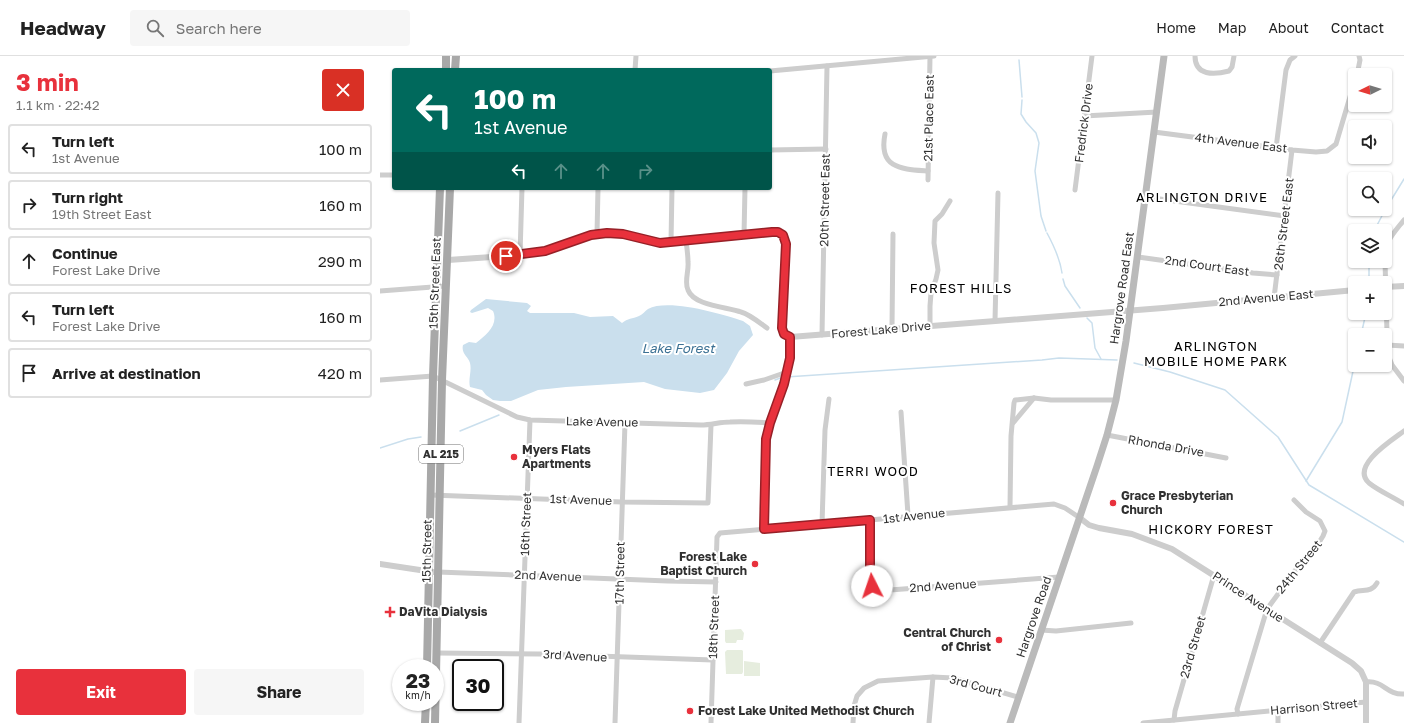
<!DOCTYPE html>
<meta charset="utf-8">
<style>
body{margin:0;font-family:"Golos Text",sans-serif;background:#f6f6f6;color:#222;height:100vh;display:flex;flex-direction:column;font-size:15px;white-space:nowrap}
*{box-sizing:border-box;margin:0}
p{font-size:13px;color:#767676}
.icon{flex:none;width:22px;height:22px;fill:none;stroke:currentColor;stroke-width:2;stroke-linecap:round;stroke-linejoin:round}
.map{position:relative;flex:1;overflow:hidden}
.side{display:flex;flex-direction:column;background:#fff;width:380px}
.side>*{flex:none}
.top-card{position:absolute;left:12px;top:12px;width:380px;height:122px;border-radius:4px;box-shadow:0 1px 3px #0004;background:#00695c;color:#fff;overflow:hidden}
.needle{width:26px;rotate:265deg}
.buttons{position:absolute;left:968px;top:12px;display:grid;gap:8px}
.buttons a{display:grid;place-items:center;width:44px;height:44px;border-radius:4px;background:#fff;box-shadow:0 1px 3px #0004;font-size:20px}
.speed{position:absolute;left:12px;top:603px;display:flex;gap:8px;font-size:20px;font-weight:700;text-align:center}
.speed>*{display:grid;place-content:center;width:52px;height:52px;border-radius:50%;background:#fff;box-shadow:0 1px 3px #0004;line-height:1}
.speed small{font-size:10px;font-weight:400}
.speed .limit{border:2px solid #111;border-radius:6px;background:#fff;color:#111}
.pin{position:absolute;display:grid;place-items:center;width:34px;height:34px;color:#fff;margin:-17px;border:2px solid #fff;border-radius:50%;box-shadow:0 1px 4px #0007}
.me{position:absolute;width:44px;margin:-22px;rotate:356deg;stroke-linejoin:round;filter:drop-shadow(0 0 3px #0008)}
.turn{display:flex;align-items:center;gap:14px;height:84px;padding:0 16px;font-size:18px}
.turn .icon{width:52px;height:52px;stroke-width:2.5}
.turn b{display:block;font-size:28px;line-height:34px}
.lanes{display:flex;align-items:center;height:38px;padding:0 16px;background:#0003;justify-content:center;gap:20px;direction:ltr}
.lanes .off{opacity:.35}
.round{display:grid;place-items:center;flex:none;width:42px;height:42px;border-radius:4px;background:#f6f6f6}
.head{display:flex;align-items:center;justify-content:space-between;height:68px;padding:0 16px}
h1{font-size:24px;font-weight:700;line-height:30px;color:#e8313c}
.action{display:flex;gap:8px;margin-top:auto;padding:8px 16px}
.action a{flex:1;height:46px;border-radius:4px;background:#e8313c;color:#fff;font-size:16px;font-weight:700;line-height:46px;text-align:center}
.action a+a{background:#f6f6f6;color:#222}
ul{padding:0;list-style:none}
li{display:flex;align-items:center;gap:12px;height:50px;margin:0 8px 6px;padding:0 8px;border:2px solid #e0e0e0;border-radius:4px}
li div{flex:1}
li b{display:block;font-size:15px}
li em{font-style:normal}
header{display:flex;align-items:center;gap:24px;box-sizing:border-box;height:56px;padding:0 20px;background:#fff;border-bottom:1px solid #e0e0e0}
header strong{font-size:19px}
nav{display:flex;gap:22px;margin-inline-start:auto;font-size:14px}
.search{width:280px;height:36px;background:#f6f6f6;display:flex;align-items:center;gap:10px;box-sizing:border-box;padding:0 14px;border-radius:4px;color:#767676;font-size:15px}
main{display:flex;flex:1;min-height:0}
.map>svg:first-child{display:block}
.green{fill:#e6edde}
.water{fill:#cadfed}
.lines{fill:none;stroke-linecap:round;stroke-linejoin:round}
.stream{stroke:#cadfed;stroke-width:1.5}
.minor{stroke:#cdcdcd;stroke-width:5}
.tertiary{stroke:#cdcdcd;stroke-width:6}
.secondary{stroke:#bababa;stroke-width:7}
.primary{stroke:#a8a8a8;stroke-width:8}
.route-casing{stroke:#972027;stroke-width:10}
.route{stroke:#e8313c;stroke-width:7}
.poi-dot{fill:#e8313c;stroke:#fff;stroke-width:1.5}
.labels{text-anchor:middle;stroke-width:4;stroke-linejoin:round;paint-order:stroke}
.shield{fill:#fff;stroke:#6e6e6e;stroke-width:1}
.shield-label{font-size:11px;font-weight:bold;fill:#303030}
.street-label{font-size:12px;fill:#303030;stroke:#fff}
.poi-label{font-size:12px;font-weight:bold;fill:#303030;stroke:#fff;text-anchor:start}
.neighbourhood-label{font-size:13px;letter-spacing:1px;fill:#000;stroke:#fff}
.water-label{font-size:13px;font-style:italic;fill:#3c7194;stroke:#fff}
</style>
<header>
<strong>Headway</strong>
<div class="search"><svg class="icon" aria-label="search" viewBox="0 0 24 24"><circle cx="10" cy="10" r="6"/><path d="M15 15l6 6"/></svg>Search here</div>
<nav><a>Home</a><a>Map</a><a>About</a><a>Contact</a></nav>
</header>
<main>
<section class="side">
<div class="head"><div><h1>3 min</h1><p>1.1 km · 22:42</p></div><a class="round" style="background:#d93025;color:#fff"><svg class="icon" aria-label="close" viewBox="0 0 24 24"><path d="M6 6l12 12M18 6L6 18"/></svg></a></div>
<ul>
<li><svg class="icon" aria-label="left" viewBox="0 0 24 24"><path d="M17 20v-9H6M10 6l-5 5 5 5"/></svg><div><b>Turn left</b><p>1st Avenue</p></div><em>100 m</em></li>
<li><svg class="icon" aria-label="right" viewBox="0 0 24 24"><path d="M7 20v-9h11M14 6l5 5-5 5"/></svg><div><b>Turn right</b><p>19th Street East</p></div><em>160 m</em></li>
<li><svg class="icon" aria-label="ahead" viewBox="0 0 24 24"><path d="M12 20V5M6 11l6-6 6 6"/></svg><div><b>Continue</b><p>Forest Lake Drive</p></div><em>290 m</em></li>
<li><svg class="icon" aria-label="left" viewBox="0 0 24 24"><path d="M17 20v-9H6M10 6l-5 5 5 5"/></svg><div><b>Turn left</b><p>Forest Lake Drive</p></div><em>160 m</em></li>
<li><svg class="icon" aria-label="arrive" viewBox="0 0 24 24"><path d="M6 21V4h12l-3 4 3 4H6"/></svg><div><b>Arrive at destination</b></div><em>420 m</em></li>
</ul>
<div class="action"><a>Exit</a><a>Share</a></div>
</section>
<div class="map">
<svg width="1024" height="667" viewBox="0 0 1024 667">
<rect width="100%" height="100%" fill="#fff"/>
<g class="green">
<polygon points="361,573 364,577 363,584 357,584 356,587 346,587 345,585 345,574"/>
<polygon points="347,594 362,594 363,595 363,616 362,618 346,618 345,596"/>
<polygon points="364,605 380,607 380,620 364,620"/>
</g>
<path class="water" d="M 106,243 L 147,247 L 151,250 L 147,255 L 150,257 L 194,257 L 210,261 L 233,260 L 242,267 C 248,262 252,263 259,260 C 262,259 265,255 268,253 C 288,242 342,258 363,265 L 370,270 L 373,279 L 359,295 L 347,317 L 334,334 L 320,337 L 285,333 L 264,326 L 186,331 L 158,334 L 131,345 L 120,345 L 113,344 L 106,339 L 102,334 L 90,331 C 88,323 92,315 90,307 C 88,300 81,298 83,289 L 89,286 L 96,287 C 106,279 119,269 113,255 L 108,252 L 92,257 L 90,256 L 91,254 Z"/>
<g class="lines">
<g class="stream">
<polyline points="639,4 642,41"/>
<polyline points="642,44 641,58 646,66 656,77 659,87 655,115 661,160 666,175"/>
<polyline points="994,175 1005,154 1024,123"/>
<path d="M 667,177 C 674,190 680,203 682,217"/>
<polyline points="683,223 685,230 700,252"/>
<polyline points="989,227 989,205"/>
<polyline points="707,262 712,267 715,292 721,303"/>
<polyline points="981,279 986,257"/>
<polyline points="754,307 790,316 845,334 898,381 929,429 1024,486"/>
<polyline points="406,321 662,304 679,302 737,304"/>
<polyline points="395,324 403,321"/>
<polyline points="80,375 119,359"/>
<polyline points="0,392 28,383 41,381"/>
<polyline points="926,425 962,366 975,306"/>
</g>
<g class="minor">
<path d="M 815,0 C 815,20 834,19 849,15 L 852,11 L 854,0"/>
<polyline points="255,14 256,0"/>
<polyline points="390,15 554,0"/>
<polyline points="977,19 980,4 979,0"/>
<polyline points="704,60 777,56"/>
<polyline points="774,76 912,94 936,96 947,95 956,88 975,24"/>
<path d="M 505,78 C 498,113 522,113 548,115"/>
<polyline points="896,92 906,14 910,4 915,0"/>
<polyline points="390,94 446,93"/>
<polyline points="0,119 14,119"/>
<polyline points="548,124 550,0"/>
<polyline points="695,134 712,0"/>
<polyline points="765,141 905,160"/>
<path d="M 1024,164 C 1012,179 1005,185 1005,205 L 1007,277 L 1008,299 L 1012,309 L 1024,325"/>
<polyline points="217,178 218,132"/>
<polyline points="364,179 365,132"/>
<path d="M 306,185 C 307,192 308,199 308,206 C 309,215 304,226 308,234 C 314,250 348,251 361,256 C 369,258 380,267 387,272"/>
<polyline points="291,186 292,132"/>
<polyline points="140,199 142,132"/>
<polyline points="758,201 873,217 897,219"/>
<polyline points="0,235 66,230"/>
<polyline points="894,242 912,94"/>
<polyline points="615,265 618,137"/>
<polyline points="550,270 550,250 551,237 556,223 558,214 554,187 555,165 562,158 570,145"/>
<polyline points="512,272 513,178"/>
<polyline points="442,279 447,10"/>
<polyline points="1007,289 1024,290"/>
<path d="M 0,324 L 53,320 L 137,361 L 150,364 L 321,369 C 331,369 340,366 350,366 C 364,365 377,366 390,367"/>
<polyline points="366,328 384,324 407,316"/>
<polyline points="521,356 528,459"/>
<polyline points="633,367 654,342"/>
<path d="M 1024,375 C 1012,384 970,410 989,427 C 999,435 1013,441 1024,448"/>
<polyline points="727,379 846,402"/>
<polyline points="51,439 242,446 328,447 331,369"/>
<polyline points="630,451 631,380 634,347 635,344 654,342 671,344 736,344"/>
<polyline points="490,464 490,525 492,530 497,535 679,521"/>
<polyline points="442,468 445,374 449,343"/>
<polyline points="384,473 386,383 390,367 403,328 410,302 410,281"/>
<polyline points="58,516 288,525 336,526"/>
<polyline points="661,574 676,575 751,567"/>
<path d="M 940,587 L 974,536 C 984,533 991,537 997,527"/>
<polyline points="57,597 160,598 333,604"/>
<path d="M 986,626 C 1004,624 1006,639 1024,638"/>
<polyline points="898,655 898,667"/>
<polyline points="858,658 857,653 887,553 920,508 935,493 943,480 945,475 940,465 926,456 914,444"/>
<polyline points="794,664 795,655 834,519"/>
<polyline points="139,667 150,364"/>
<polyline points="235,667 245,367"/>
<polyline points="331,667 337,481 340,477 674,448 685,452 700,462"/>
<polyline points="473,667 474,650 477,640 484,632 498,625 553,621 573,622 638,641"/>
<polyline points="549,667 553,621"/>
<polyline points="763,667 986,646"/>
</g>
<g class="tertiary">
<polyline points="68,204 140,199 165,195 206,181 227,177 243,178 280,187 399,176 403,179 406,188 402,272 404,278 410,281 783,252 975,234"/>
<polyline points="1005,231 1024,230"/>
<polyline points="700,462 709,469 719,472 752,478 792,493 972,607 981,615 986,626 986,667"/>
<polyline points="0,508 53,516"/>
</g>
<polyline class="secondary" points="630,667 717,410 727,379 736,344 746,285 784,0"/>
<g class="primary">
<polyline points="66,14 66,0"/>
<polyline points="75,14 76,0"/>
<polyline points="47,612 53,320 60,132"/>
<polyline points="45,667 46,646"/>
<polyline points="55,667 62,324 70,132"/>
</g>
</g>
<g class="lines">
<g class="route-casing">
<polyline id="route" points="126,200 165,195 211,179 227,177 243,178 280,187 392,176 398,176 403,179 406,188 402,272 404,278 410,281 410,302 404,328 390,367 386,383 384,473 490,464 490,525 492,530"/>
</g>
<use href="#route" class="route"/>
</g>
<g class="poi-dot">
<circle cx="134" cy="401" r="4"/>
<circle cx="733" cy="447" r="4"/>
<circle cx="375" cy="508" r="4"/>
<path d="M8 550h4v4h4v4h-4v4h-4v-4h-4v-4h4z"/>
<circle cx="619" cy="584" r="4"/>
<circle cx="310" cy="655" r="4"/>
</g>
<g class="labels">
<rect class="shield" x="39" y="389" width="44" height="18" rx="3"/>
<g class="shield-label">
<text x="61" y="402">AL 215</text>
</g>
<g class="street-label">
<text transform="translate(549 62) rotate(-89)" y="4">21st Place East</text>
<text transform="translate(704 67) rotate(-83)" y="4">Fredrick Drive</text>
<text transform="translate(861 87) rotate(7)" y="4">4th Avenue East</text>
<text transform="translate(445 144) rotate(-89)" y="4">20th Street East</text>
<text transform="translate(904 168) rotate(-83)" y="4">26th Street East</text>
<text transform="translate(827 210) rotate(8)" y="4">2nd Court East</text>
<text transform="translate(55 227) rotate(-88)" y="4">15th Street East</text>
<text transform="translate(742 232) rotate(-82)" y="4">Hargrove Road East</text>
<text transform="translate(886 242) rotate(-5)" y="4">2nd Avenue East</text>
<text transform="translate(501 274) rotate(-5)" y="4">Forest Lake Drive</text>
<text transform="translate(222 366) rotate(1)" y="4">Lake Avenue</text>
<text transform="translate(786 390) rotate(10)" y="4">Rhonda Drive</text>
<text transform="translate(201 444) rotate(2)" y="4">1st Avenue</text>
<text transform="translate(534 460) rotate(-6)" y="4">1st Avenue</text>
<text transform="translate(146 468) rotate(-88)" y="4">16th Street</text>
<text transform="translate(47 495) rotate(-89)" y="4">15th Street</text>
<text transform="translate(919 511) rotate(-51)" y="4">24th Street</text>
<text transform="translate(240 517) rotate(-89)" y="4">17th Street</text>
<text transform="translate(168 520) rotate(2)" y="4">2nd Avenue</text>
<text transform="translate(563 530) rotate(-4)" y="4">2nd Avenue</text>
<text transform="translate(868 541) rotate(33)" y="4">Prince Avenue</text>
<text transform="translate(654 561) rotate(-71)" y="4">Hargrove Road</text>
<text transform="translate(334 571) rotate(-88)" y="4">18th Street</text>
<text transform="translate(813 591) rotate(-74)" y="4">23rd Street</text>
<text transform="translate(195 600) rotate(3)" y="4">3rd Avenue</text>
<text transform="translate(596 630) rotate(15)" y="4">3rd Court</text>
<text transform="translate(934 651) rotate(-5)" y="4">Harrison Street</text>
</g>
<g class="poi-label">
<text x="142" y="398">Myers Flats<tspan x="142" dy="14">Apartments</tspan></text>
<text x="741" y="444">Grace Presbyterian<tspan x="741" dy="14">Church</tspan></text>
<text x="367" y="505" text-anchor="end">Forest Lake<tspan x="367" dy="14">Baptist Church</tspan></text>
<text x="19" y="560">DaVita Dialysis</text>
<text x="611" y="581" text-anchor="end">Central Church<tspan x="611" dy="14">of Christ</tspan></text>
<text x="318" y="659">Forest Lake United Methodist Church</text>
</g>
<g class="neighbourhood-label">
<text x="822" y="146">ARLINGTON DRIVE</text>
<text x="581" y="237">FOREST HILLS</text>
<text x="836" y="295">ARLINGTON<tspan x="836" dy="15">MOBILE HOME PARK</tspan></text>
<text x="493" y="420">TERRI WOOD</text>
<text x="831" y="478">HICKORY FOREST</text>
</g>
<g class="water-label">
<text x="298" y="297">Lake Forest</text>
</g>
</g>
</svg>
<div class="buttons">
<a><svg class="needle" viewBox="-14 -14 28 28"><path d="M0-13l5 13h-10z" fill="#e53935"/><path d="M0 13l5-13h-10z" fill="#767676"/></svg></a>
<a><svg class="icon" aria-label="sound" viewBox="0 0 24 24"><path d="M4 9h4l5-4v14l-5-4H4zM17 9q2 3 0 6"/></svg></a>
<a><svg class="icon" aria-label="search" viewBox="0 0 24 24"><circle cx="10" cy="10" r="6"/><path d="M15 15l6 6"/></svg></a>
<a><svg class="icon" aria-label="layers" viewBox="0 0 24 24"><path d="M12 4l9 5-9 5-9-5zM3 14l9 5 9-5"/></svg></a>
<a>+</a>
<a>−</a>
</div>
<div class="speed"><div>23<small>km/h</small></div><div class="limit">30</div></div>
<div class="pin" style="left:126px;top:200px;background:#d93025"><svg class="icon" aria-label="arrive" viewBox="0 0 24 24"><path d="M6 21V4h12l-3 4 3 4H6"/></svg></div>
<svg class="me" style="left:492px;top:530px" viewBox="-20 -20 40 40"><circle r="19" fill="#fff"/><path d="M0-13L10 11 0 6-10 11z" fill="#e8313c"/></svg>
<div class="top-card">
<div class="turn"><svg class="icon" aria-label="left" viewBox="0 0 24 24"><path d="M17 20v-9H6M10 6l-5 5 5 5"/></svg><div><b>100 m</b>1st Avenue</div></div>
<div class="lanes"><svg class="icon" aria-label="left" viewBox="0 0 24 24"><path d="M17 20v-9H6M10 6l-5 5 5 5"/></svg><svg class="icon off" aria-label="ahead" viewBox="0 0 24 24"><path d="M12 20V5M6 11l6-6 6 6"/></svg><svg class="icon off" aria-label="ahead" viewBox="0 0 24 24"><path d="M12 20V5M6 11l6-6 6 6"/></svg><svg class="icon off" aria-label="right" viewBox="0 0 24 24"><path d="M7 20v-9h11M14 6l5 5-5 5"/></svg></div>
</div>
</div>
</main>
